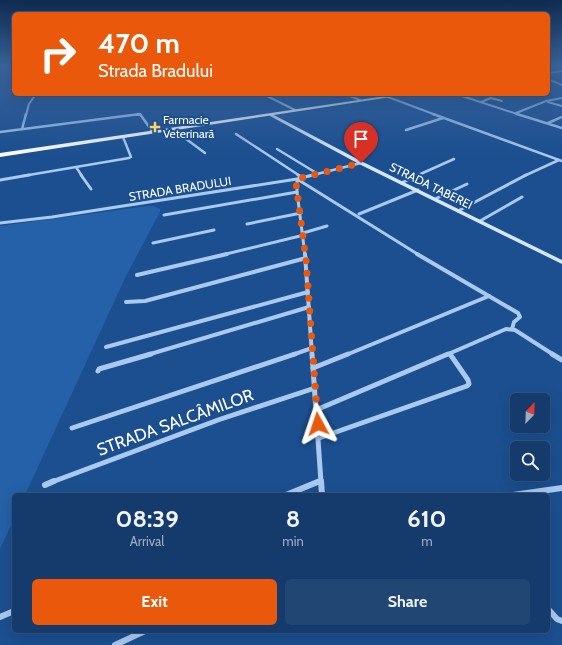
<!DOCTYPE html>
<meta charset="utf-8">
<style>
body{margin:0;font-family:Cabin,sans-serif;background:#214673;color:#f1f3f6;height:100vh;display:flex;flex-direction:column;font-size:15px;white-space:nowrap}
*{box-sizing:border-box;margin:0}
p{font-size:13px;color:#9dadc1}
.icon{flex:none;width:22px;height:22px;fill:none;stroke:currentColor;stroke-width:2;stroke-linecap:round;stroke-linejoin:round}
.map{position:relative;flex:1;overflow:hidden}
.sheet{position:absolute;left:12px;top:493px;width:538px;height:140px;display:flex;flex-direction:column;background:#143b6b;border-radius:6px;box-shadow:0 4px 16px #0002,0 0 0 1px #33557e}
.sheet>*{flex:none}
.top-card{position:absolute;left:12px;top:12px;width:538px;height:84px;border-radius:6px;box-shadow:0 4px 16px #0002,0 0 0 1px #33557e;background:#ea580c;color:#fff;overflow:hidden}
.needle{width:26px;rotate:23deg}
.controls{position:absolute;left:510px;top:393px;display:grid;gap:8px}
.controls a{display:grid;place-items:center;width:40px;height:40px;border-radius:6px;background:#143b6b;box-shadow:0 4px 16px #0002,0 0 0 1px #33557e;font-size:20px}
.pin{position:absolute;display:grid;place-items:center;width:34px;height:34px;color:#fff;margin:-41px -17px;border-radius:50% 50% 50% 0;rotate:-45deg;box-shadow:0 0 4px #0007}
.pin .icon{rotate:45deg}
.me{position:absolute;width:44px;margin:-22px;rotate:355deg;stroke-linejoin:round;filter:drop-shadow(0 0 3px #0008)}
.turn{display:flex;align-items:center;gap:14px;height:84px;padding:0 20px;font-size:18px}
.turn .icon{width:52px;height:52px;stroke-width:2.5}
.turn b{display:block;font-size:28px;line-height:34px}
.eta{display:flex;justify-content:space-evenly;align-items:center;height:68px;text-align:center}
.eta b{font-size:24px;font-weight:700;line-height:28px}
.button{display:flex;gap:8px;margin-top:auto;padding:8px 20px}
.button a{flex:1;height:46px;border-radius:6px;background:#ea580c;color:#fff;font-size:16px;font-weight:700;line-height:46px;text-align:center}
.button a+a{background:#214673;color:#f1f3f6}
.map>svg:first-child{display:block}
.green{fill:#2461a8}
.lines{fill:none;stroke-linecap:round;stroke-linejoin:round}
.street-far5{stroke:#a9c9ee;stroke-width:2}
.street-far4{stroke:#a9c9ee;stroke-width:2.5}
.street-far3{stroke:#a9c9ee;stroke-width:3}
.street-far2{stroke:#a9c9ee;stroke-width:4}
.street-far1{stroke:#a9c9ee;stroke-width:5}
.street{stroke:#a9c9ee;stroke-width:6}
.secondary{fill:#d6e6fa;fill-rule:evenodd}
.highway{fill:#fff;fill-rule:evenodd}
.route{stroke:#ea580c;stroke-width:7;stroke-dasharray:0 12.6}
.poi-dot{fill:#ffd166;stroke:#1b4f8f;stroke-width:1.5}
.labels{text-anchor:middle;stroke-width:4;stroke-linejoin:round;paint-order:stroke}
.far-poi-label{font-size:12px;fill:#fff;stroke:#1b4f8f;text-anchor:start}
.far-street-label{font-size:12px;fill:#fff;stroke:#1b4f8f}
.near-street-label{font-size:17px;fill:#fff;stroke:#1b4f8f}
</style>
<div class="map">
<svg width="562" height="645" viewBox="0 0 562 645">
<rect width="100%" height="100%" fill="#1b4f8f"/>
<polygon class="green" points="148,206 154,206 160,209 160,212 126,276 25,495 14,495 14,519 0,549 0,226"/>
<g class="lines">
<g class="street-far5">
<polyline points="548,79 562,85"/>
<polyline points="263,94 295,110"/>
<polyline points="345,94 360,100"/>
<polyline points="456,94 520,115"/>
<polyline points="388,97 436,115"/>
<polyline points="481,102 491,98 502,101"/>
<polyline points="548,102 562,106"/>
<polyline points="516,113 546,101 562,98"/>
<polyline points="26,115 29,104 36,94"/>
<polyline points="136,115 140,115"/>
</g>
<g class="street-far4">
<polyline points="433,114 562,161"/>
<polyline points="517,114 562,128"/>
<polyline points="548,123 562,117"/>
<polyline points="22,129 26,114"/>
<polyline points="174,130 205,153"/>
<polyline points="406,130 443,118"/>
<polyline points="0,132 140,114 152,131"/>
<polyline points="236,134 300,176"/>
<polyline points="277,149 318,174"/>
<polyline points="76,167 82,176"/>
<polyline points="23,176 129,158 131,157 123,137"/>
<polyline points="309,176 361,163"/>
<polyline points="416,176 454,159"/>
<polyline points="524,176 559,160"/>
</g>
<g class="street-far3">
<polyline points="81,175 91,189"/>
<polyline points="298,175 303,178"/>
<polyline points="0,180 29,175"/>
<polyline points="401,183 419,175"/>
<polyline points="435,199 467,184"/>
<polyline points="458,211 526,175"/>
<polyline points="359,214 418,190"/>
<polyline points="164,215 297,192"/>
<polyline points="480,221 522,197"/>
<polyline points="0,223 52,217 297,179 313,175"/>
<polyline points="247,224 301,213"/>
<polyline points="303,233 327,226"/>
<polyline points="153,243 214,230"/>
<polyline points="222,255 304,235"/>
<polyline points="305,255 297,192 297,179 419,255"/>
</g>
<g class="street-far2">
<polyline points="305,254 312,355"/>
<polyline points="417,254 518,313 520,317 514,322 512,329"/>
<polyline points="137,275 227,254"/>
<polyline points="126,302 145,301 306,258"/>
<polyline points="106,347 308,292"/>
<polyline points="147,355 309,307"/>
<polyline points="292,355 312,348"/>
<polyline points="346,355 489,296"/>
<polyline points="446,355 506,329 515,330 554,355"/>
</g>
<g class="street-far1">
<polyline points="312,354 321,482"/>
<polyline points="552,354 562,360"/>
<polyline points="313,368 348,354"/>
<polyline points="98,371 99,369 151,354"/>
<polyline points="316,410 448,354"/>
<polyline points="72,428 295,354"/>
<polyline points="319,438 467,386 469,384 468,380 450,354"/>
<polyline points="52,482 218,420 315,388"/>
<polyline points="317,482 321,481"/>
</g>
<g class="street">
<polyline points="321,481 322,495"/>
<polyline points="45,485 54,481"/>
<polyline points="286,495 320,481"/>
<polyline points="513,495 562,488"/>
<polyline points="548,609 557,619 562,621"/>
<polyline points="0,617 14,611"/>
<polyline points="115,645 145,631"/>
</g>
<g class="secondary">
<polygon points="377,94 382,94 390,97 388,98"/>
<polygon points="270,114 272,114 363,162 562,260 562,264 359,164 270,116"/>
</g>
<g class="highway">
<polygon points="562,70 562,72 548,74 548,72"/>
<polygon points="399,94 411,94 0,157 0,153"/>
</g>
</g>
<linearGradient id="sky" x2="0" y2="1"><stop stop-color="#0f2b4f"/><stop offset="0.42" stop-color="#39639b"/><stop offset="1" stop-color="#39639b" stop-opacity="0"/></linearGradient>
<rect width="562" height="156" fill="url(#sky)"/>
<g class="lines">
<polyline class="route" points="318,424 306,260 296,183 297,179 361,163"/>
</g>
<path class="poi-dot" d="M153 121h4v4h4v4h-4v4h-4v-4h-4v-4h4z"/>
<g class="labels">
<g class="far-poi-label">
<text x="163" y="124">Farmacie<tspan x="163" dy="14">Veterinară</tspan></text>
</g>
<g class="far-street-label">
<text transform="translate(431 186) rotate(26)" y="4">STRADA TABEREI</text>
<text transform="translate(180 189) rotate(-9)" y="4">STRADA BRADULUI</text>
</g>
<g class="near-street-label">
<text transform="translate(175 422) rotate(-20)" y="6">STRADA SALCÂMILOR</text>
</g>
</g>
</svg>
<div class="controls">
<a><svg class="needle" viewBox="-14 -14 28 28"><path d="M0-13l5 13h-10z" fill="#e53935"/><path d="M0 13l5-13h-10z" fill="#9dadc1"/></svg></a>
<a><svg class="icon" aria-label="search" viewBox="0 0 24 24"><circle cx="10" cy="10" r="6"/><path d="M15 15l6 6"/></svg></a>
</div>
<div class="pin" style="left:361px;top:163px;background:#d93025"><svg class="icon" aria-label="arrive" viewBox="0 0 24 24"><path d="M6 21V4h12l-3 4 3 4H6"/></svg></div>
<svg class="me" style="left:318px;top:424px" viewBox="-20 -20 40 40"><path d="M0-17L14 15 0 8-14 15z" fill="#ea580c" stroke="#fff" stroke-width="4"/></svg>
<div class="top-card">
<div class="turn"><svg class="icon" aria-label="right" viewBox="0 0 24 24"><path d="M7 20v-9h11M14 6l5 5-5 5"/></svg><div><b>470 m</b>Strada Bradului</div></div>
</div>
<section class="sheet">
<div class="eta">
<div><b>08:39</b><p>Arrival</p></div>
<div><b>8</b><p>min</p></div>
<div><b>610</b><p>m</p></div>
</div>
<div class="button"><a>Exit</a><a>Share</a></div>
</section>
</div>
